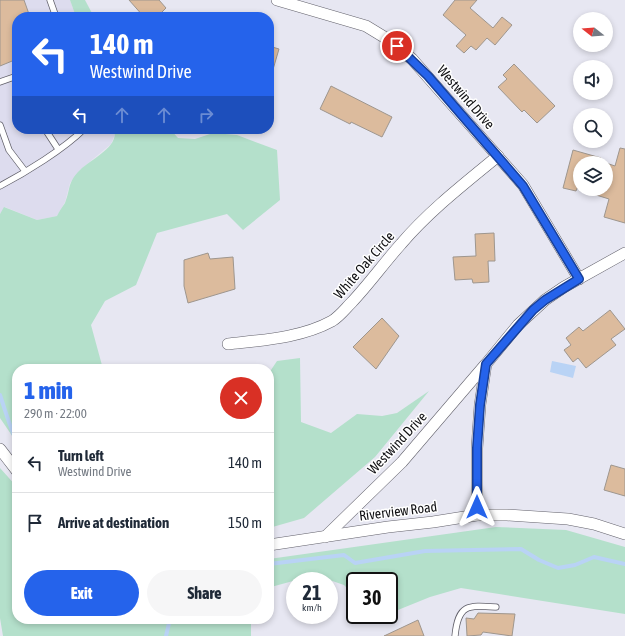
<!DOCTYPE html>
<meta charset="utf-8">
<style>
body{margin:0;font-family:"Asap Condensed",sans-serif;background:#f6f6f7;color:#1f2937;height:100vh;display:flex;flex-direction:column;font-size:15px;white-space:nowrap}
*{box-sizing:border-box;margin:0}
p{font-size:13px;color:#747a83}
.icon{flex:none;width:22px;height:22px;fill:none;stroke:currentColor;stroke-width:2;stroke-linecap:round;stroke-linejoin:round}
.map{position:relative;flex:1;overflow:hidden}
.panel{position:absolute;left:12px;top:364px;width:262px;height:260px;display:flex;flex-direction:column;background:#fff;border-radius:16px;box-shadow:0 2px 6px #0003}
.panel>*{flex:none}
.guide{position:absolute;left:12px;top:12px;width:262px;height:122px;border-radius:16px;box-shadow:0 2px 6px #0003;background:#2563eb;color:#fff;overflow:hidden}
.needle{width:26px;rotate:287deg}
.buttons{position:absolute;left:573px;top:12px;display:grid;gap:8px}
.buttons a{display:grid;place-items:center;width:40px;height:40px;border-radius:50%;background:#fff;box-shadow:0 2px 6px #0003;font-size:20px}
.speed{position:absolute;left:286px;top:572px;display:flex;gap:8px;font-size:20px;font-weight:700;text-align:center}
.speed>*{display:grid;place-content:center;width:52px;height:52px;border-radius:50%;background:#fff;box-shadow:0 2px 6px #0003;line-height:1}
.speed small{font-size:10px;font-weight:400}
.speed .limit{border:2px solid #111;border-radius:6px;background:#fff;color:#111}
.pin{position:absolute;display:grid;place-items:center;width:34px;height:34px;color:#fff;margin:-17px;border:2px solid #fff;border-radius:50%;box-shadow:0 1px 4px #0007}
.me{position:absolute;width:44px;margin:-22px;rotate:0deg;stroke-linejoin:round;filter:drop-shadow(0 0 3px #0008)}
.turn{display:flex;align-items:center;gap:14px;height:84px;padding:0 12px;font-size:18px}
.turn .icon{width:52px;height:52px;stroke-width:2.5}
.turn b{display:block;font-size:28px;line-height:34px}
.lanes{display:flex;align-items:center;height:38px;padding:0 12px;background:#0003;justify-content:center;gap:20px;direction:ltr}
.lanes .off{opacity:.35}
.round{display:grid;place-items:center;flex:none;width:42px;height:42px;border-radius:21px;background:#f6f6f7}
.overview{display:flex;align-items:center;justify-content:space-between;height:68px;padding:0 12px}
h1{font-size:24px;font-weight:800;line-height:30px;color:#2563eb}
.cta{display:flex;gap:8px;margin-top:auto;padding:8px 12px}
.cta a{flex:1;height:46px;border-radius:24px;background:#2563eb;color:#fff;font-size:16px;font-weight:800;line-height:46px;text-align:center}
.cta a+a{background:#f6f6f7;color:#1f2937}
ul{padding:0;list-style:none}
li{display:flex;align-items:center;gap:12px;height:60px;padding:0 12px;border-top:1px solid #e0e1e3}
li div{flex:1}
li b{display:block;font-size:15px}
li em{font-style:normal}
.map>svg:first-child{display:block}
.built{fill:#dddcee}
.green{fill:#b4e0cb}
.water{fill:#b9d3f5}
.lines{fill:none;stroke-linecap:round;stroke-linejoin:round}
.stream{stroke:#b9d3f5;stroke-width:4}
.building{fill:#dcbb9d;stroke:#9e968e}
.service-casing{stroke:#62616b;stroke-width:7}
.minor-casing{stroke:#62616b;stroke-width:12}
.service{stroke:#fff;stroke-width:5.5}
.minor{stroke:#fff;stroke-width:11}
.route-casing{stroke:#184099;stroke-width:10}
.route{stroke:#2563eb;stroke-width:7}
.labels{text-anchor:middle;stroke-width:3;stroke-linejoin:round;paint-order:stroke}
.street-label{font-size:14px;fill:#111114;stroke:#fff}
</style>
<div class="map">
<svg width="625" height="636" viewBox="0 0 625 636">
<rect width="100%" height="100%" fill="#e7e7f2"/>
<polygon class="built" points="0,0 70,0 76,17 17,17 17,129 114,129 115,134 111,144 81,169 70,183 65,202 57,216 37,220 5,207 0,214"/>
<g class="green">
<polygon points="70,0 85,0 94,17 76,17"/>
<path d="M 114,129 L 170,129 L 178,138 L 195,139 L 213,133 L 237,135 L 277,150 L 280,200 L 243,230 L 227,214 L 157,233 L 136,285 L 105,301 L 91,325 L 103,369 L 17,369 L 17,443 L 0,418 L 0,214 L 4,207 L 37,220 L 57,216 C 59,212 62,207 65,203 C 71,188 67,183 80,170 C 91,159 120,147 114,129 Z"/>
<polygon points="300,358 301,422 331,433 357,414 382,416 397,413 429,391 375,457 304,518 269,528 269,424 273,407 269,400 269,373 277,361"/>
<polygon points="0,468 17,487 17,619 251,619 251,636 3,636 0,618"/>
<polygon points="496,527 566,530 625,547 625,614 461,588 430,597 393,612 389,612 389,581 355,581 355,596 344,585 315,575 271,587 269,589 269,559"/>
</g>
<polygon class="water" points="552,361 576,366 573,378 550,372"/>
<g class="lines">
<g class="stream">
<path d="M 0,395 C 5,410 9,424 15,438 L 17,439"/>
<polyline points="269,564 344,555 355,563 425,551 521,549 539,560 558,568 575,565 594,557 625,564"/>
<polyline points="166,636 170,619"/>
</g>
</g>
<g class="building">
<polygon points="0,0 24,0 30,17 17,17 17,59 0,66"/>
<polygon points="129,0 159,0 166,8 157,17 144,17"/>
<polygon points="455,0 477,0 470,8 493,28 502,17 512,25 495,45 487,38 476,50 471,46 464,53 456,46 466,35 443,15"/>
<polygon points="269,46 279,49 269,83"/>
<polygon points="514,64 555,106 537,123 524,110 522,112 498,87 507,79 503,75"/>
<polygon points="331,86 392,117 382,137 351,122 350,124 320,109"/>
<polygon points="620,148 625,149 625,223 604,217 609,199 593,194 594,189 606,189 606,163 615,166"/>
<polygon points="573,150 601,158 600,162 605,163 580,163 580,184 579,184 576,191 563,188"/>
<polygon points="494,233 495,261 488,261 489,282 473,283 472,279 455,280 453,257 476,256 475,234"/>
<polygon points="208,253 210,259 233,257 235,289 188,303 184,286 184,260"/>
<polygon points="610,310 625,329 611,339 616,345 586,368 578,358 573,362 564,350 571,345 566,338 579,327 583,331"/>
<polygon points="382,318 399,336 376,369 353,347"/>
<polygon points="611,465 625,469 625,496 604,490"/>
<polygon points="478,613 515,614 512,636 483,632 481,635 467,636 466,618 474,619"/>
<polygon points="418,620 424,636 384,636"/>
</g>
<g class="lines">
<g class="service-casing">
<g id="service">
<polyline points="50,0 56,17"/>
<polyline points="0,82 17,76"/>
<polyline points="0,125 9,150 25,171"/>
<polyline points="45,129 58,149"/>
<path d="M 0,186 C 25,173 64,149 84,129"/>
<path d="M 455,636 C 458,604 468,605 496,607"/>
</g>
</g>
<g class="minor-casing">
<g id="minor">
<polyline points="277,0 366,26 389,40 412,59 523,185 579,279"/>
<path d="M 228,344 C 263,340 301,338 332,321 C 340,316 345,309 352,302 C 369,284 384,263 401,244 C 429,211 464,184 498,156"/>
<polyline points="0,449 17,471"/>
<polyline points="477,515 477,448 480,405 486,364 518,325 545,300 564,287 625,253"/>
<polyline points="325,537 402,462 485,365"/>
<polyline points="269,545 388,527 433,522 477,515 507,515 568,519 594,524 625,534"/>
</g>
</g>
<use href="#service" class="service"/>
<use href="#minor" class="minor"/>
</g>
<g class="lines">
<g class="route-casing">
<polyline id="route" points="397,46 428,76 523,186 579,279 545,300 533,310 486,364 480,405 477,448 477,507"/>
</g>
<use href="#route" class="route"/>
</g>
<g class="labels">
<g class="street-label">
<text transform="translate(466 97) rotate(49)" y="5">Westwind Drive</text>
<text transform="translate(364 265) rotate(-49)" y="5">White Oak Circle</text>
<text transform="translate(397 443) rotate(-47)" y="5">Westwind Drive</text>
<text transform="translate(398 511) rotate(-7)" y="5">Riverview Road</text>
</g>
</g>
</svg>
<div class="buttons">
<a><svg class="needle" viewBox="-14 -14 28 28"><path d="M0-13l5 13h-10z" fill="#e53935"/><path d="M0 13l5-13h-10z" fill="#747a83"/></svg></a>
<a><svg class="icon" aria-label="sound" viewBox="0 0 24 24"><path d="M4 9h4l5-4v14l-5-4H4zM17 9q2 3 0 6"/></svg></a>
<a><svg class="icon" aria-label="search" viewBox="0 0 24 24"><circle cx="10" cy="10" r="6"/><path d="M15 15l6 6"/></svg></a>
<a><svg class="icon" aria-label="layers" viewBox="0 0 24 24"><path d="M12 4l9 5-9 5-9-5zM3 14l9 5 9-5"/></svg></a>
</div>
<div class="speed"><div>21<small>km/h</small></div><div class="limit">30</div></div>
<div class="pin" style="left:397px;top:46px;background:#d93025"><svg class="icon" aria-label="arrive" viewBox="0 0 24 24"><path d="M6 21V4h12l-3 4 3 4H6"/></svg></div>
<svg class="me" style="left:477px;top:507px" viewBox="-20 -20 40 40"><path d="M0-17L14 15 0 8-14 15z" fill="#2563eb" stroke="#fff" stroke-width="4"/></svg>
<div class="guide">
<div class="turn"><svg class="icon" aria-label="left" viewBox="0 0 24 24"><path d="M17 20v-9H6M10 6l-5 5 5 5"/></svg><div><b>140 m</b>Westwind Drive</div></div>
<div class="lanes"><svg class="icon" aria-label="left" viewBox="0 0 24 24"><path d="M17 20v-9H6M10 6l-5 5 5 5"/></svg><svg class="icon off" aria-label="ahead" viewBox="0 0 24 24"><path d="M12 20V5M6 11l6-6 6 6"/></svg><svg class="icon off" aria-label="ahead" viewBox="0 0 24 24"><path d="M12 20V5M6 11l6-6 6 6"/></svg><svg class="icon off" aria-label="right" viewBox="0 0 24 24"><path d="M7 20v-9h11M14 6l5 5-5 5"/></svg></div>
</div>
<section class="panel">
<div class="overview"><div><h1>1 min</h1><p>290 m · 22:00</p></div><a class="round" style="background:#d93025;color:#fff"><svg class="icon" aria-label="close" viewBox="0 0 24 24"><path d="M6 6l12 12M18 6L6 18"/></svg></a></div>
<ul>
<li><svg class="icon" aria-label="left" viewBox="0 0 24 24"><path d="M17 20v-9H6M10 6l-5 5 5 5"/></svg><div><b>Turn left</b><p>Westwind Drive</p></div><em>140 m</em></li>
<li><svg class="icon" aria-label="arrive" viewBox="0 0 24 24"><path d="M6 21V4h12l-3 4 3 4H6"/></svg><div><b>Arrive at destination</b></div><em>150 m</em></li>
</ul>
<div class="cta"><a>Exit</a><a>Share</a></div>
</section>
</div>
